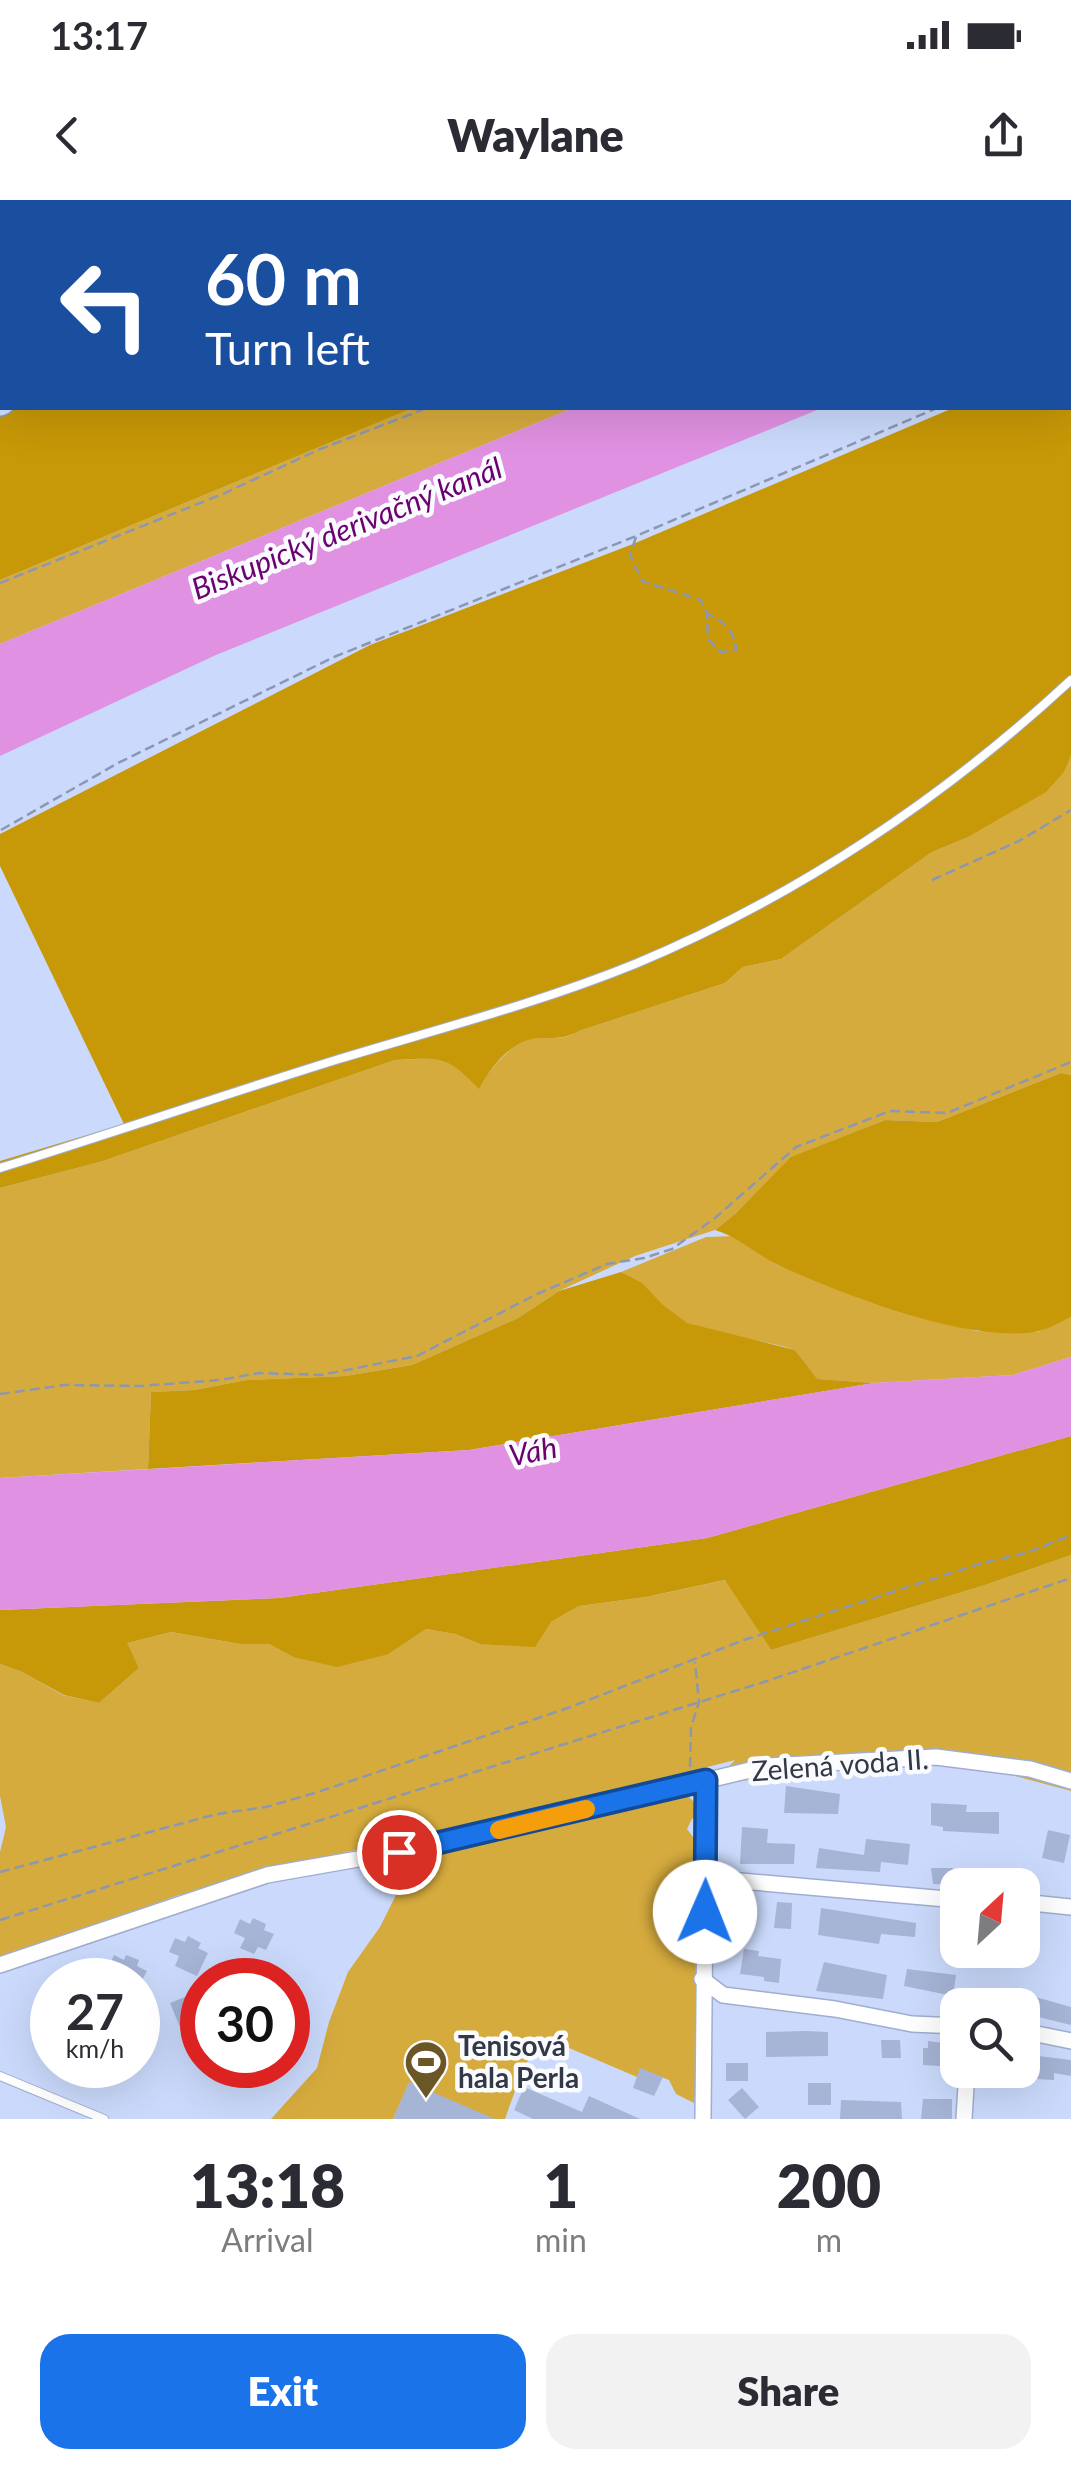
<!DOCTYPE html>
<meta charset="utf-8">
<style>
body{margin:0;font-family:Lato,sans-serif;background:#f2f2f3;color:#2b2b33;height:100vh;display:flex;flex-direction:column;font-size:38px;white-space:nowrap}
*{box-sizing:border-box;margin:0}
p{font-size:32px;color:#7c7c81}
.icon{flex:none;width:55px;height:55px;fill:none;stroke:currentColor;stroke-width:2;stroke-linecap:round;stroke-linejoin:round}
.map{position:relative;height:1919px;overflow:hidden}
.side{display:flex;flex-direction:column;background:#fff;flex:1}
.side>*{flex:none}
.banner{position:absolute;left:0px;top:0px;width:1072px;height:210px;box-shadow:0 10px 40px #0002;background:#1a4fa0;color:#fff;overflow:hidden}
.needle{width:65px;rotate:26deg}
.buttons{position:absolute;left:940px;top:1668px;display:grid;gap:20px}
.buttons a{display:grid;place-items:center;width:100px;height:100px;border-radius:20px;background:#fff;box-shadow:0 10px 40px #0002;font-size:50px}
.speed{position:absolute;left:30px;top:1758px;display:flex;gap:20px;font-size:50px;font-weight:700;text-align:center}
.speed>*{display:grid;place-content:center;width:130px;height:130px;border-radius:50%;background:#fff;box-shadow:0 10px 40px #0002;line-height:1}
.speed small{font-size:25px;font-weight:400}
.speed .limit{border:15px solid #d22;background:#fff;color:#111}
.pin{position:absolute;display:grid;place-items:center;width:85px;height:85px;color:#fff;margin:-42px;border:5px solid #fff;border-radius:50%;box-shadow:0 2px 10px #0007}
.me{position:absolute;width:110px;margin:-55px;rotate:1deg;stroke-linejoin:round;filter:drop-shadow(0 0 8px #0008)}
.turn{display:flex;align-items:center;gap:35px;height:210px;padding:0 40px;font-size:45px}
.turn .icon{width:130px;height:130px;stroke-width:2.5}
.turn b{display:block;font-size:70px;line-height:85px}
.eta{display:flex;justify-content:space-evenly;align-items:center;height:170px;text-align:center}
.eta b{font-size:60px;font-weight:800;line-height:70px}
.action{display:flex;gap:20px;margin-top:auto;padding:20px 40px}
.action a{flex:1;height:115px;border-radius:30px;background:#1a73e8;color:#fff;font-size:40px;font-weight:800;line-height:115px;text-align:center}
.action a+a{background:#f2f2f3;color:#2b2b33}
.status{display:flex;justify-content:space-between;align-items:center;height:70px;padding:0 50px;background:#fff;direction:ltr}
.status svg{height:28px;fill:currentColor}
header{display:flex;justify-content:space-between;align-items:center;height:130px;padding:0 40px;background:#fff;font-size:45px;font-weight:800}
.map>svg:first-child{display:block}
.green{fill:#d6ab3e}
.forest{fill:#c79807}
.water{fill:#e191e2}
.building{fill:#a6b4d5}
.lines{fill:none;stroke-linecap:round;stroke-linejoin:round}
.lane-casing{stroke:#9faecf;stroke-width:10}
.street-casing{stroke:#9faecf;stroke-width:18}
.primary-casing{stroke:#8696b9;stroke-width:28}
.path{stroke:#8c97b1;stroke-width:2.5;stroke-dasharray:10 5;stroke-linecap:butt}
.lane{stroke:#fff;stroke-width:8}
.street{stroke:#fff;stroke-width:15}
.primary{stroke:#d2dffa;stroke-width:25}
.rail{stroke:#485061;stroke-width:5;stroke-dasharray:12 12;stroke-linecap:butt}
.route-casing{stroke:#114b97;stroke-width:25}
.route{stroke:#1a73e8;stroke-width:18}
.slow{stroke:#f59e0b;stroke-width:18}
.labels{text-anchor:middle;stroke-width:9;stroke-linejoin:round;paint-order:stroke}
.street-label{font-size:28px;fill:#323846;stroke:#f9fbfe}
.poi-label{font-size:28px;font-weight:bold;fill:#323846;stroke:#f9fbfe;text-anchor:start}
.water-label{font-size:30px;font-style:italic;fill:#6b0170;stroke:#f9fbfe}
</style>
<div class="status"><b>13:17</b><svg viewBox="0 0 49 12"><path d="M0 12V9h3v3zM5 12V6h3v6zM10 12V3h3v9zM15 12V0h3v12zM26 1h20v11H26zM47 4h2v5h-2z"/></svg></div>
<header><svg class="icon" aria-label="back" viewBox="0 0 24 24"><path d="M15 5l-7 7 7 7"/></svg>Waylane<svg class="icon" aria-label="share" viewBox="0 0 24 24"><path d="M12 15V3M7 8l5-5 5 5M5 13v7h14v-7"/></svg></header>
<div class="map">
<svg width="1071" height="1919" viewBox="0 0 1071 1919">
<rect width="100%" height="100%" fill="#cbdafc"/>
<g class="green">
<polygon points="413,208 573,208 0,444 0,380"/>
<path d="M 1071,555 L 1071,875 L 1061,873 L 937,922 L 885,920 L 792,957 L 735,1014 L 715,1030 L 635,1056 L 559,1091 L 518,1118 L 412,1165 L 345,1176 L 247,1180 L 194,1190 L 151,1192 L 148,1269 L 0,1278 L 0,988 L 100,962 L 395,860 L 441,858 L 484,878 C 498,861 515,840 538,838 C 558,837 560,841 579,831 L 725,783 L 743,767 L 781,759 L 932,652 L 966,638 Z"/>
<path d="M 734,1036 L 777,1065 L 870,1102 L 977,1131 L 1038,1132 L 1071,1117 L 1071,1157 L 1013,1175 L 874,1183 L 816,1179 L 795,1150 C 761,1138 722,1139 689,1124 C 664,1113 647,1087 621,1072 L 706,1037 Z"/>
<polygon points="1071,1355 1071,1591 974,1565 847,1567 712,1585 735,1560 574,1601 311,1660 179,1695 0,1759 0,1652 6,1627 0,1596 0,1464 20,1471 63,1495 99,1503 139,1468 126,1443 171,1432 240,1444 269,1444 293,1457 389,1454 426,1429 455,1434 480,1444 551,1422 579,1406 646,1397 726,1380 771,1450 982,1386"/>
<path d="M 688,1596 L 699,1607 L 698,1616 L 692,1619 L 687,1629 L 693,1637 L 700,1640 C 698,1675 694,1712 695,1748 C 696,1800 700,1851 694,1903 L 676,1894 L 669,1880 L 641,1869 L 637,1877 L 541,1836 L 521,1874 L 505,1919 L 491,1919 L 409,1883 L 393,1919 L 271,1919 L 317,1868 L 329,1822 L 348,1772 L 380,1727 L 401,1685 L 403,1655 L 654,1598 Z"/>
</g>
<g class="forest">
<polygon points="0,0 186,0 2,2 0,109"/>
<polygon points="239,0 550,0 234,2"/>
<polygon points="613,0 922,0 606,2"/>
<path d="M 1071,157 L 1071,555 L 1064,572 L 1046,592 L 966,638 L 932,652 L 781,759 L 743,767 L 725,783 L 579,831 C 564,839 557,838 540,838 C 513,839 490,867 479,889 C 445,854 442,858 395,860 L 100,962 L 0,988 L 0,961 L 124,924 L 0,666 L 0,634 L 370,445 L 633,344 L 953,208 L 1070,208 Z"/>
<polygon points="19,208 413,208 0,380 0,214"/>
<path d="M 1061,873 L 1071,875 L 1071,1117 C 1060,1122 1047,1130 1035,1132 C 964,1142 848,1096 782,1067 C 758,1056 741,1038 715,1030 L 735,1014 L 791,957 L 885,920 L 937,922 Z"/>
<polygon points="621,1072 642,1083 663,1105 687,1123 795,1150 817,1179 874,1183 469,1250 148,1269 151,1192 194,1190 247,1180 345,1176 412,1165 518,1118 559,1091"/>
<polygon points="1071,1236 1071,1355 982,1386 771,1450 725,1380 646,1397 579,1406 551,1422 535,1447 480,1444 455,1434 426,1429 389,1454 337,1467 293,1457 269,1444 240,1444 171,1432 127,1443 139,1468 99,1503 64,1495 20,1471 0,1464 0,1410 279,1398 707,1338"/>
</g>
<g class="water">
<polygon points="573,208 822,208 216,455 0,556 0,444"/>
<polygon points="1071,1157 1071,1236 707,1338 279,1398 0,1410 0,1278 469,1250 874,1183 1013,1175"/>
</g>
<g class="building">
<polygon points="786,1586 840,1594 838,1614 784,1613"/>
<polygon points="931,1603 967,1605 966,1612 999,1612 999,1634 943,1631 943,1627 931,1625"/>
<polygon points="742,1627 768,1629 767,1643 795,1644 794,1664 740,1664"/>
<polygon points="1048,1630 1070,1635 1064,1663 1042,1658"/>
<polygon points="866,1639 910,1644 908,1665 881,1662 880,1672 816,1668 819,1648 864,1655"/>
<polygon points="931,1668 953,1668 953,1685 933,1684"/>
<polygon points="734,1698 753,1700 751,1721 732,1719"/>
<polygon points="777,1702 792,1703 791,1729 774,1728"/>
<polygon points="821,1708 916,1723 915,1737 881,1734 879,1744 818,1735"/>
<polygon points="253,1718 266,1724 264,1730 274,1734 266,1750 258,1747 254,1754 240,1748 245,1738 234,1733 240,1719 250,1724"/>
<polygon points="188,1736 201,1743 198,1748 208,1753 197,1776 175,1766 179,1756 169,1752 175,1738 185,1742"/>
<polygon points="744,1749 759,1751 758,1756 781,1759 779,1783 764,1781 764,1777 740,1774"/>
<polygon points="114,1755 124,1760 126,1755 139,1760 137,1766 147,1771 142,1780 115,1780 118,1775 107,1770"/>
<polygon points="824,1762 887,1775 883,1799 816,1791"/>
<polygon points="907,1769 956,1775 953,1796 904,1786"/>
<polygon points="202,1790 202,1830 184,1837 170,1803"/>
<polygon points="1018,1792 1071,1807 1071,1825 1022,1813 1022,1805 1014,1805"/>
<polygon points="806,1831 828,1832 828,1856 766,1857 766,1832"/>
<polygon points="881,1840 900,1840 901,1858 882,1858"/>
<polygon points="928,1841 950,1844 950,1849 956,1849 955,1867 923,1865 923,1848 928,1848"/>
<polygon points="1038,1856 1071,1860 1071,1876 1054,1873 1054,1880 1036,1879"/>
<rect x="726" y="1863" width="22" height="18"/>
<polygon points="640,1868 663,1877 654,1896 633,1888"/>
<polygon points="409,1882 495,1919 393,1919"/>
<rect x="808" y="1883" width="23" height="22"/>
<polygon points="524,1887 582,1912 589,1896 640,1919 533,1919 514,1910"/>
<polygon points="742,1888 759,1907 745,1919 728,1900"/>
<polygon points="923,1899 952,1899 952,1919 921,1919"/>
<polygon points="841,1900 901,1902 902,1919 840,1919"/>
</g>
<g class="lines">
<g class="lane-casing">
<g id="lane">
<path d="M 0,968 C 113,933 226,894 339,859 C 438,829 539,803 635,764 C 796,697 944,598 1071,480"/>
<polyline points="0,1876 104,1919"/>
</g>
</g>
<g class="street-casing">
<g id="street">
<polyline points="706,1678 958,1700"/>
<polyline points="1022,1702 1071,1707"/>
<polyline points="0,1765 267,1675 432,1646 767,1566 936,1557 1030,1569 1071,1581"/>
<polyline points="702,1779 723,1795 835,1809 912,1824 958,1826"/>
<polyline points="1022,1831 1071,1841"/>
<polyline points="703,1919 706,1580"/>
<polyline points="964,1919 967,1870"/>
</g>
</g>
<g class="primary-casing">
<g id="primary">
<polyline points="573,2 580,0"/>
<polyline points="0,203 2,202"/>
</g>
</g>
<g class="path">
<polyline points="929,2 935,0"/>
<polyline points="1070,153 1071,153"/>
<path d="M 636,337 L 630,355 L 642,381 L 701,400 L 707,413 L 708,439 L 721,452 L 736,450 C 734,429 725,423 707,413"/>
<polyline points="0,383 225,293 318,250 427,208"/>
<polyline points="1,630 118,563 334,457 636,336 937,208"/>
<polyline points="932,680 1019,641 1071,610"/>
<polyline points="0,1194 65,1185 140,1186 220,1180 259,1173 321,1175 417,1156 537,1094 607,1064 644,1058 672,1049 715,1018 796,947 890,911 947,913 1071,862"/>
<polyline points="690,1567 691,1527 699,1502 695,1462"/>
<polyline points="0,1672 217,1614 266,1607 315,1593 565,1509 744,1440 979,1364 1029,1352 1071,1335"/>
<polyline points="0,1720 767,1481 1071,1378"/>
</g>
<use href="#lane" class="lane"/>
<use href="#street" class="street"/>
<use href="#primary" class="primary"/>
<g class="rail">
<polyline points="196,2 200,0"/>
<polyline points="215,2 219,0"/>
<polyline points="0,129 2,128"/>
</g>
</g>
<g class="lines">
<g class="route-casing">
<polyline id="route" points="399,1652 706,1580 705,1712"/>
</g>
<use href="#route" class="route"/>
<polyline class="slow" points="499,1630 586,1609"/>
</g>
<defs>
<g id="stadium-pin" transform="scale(2.25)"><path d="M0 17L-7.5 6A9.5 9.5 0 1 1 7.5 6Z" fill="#6b5625" stroke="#f9fbfe"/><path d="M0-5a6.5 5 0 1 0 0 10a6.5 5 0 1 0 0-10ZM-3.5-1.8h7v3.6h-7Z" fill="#fff"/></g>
</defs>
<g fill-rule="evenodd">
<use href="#stadium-pin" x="426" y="1862"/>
</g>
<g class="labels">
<g class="street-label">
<text transform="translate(840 1565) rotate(-4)" y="10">Zelená voda II.</text>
</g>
<g class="poi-label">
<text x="458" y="1856">Tenisová<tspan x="458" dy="32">hala Perla</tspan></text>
</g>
<g class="water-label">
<text transform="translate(347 329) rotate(-22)" y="10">Biskupický derivačný kanál</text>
<text transform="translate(533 1252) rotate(-11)" y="10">Váh</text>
</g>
</g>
</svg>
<div class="buttons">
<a><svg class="needle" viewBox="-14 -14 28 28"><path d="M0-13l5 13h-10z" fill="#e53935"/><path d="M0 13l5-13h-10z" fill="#7c7c81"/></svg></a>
<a><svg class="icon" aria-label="search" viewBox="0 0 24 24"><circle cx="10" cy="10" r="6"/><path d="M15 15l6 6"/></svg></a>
</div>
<div class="speed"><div>27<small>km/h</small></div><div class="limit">30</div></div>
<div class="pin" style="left:399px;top:1652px;background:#d93025"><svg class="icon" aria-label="arrive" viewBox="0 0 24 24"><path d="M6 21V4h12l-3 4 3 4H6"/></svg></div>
<svg class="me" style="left:705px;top:1712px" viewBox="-20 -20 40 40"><circle r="19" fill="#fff"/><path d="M0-13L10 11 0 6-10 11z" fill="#1a73e8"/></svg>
<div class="banner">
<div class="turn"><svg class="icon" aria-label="left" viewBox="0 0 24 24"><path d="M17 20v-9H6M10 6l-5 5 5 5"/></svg><div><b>60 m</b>Turn left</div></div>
</div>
</div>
<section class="side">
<div class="eta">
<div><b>13:18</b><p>Arrival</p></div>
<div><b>1</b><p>min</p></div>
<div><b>200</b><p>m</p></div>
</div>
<div class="action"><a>Exit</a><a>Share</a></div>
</section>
